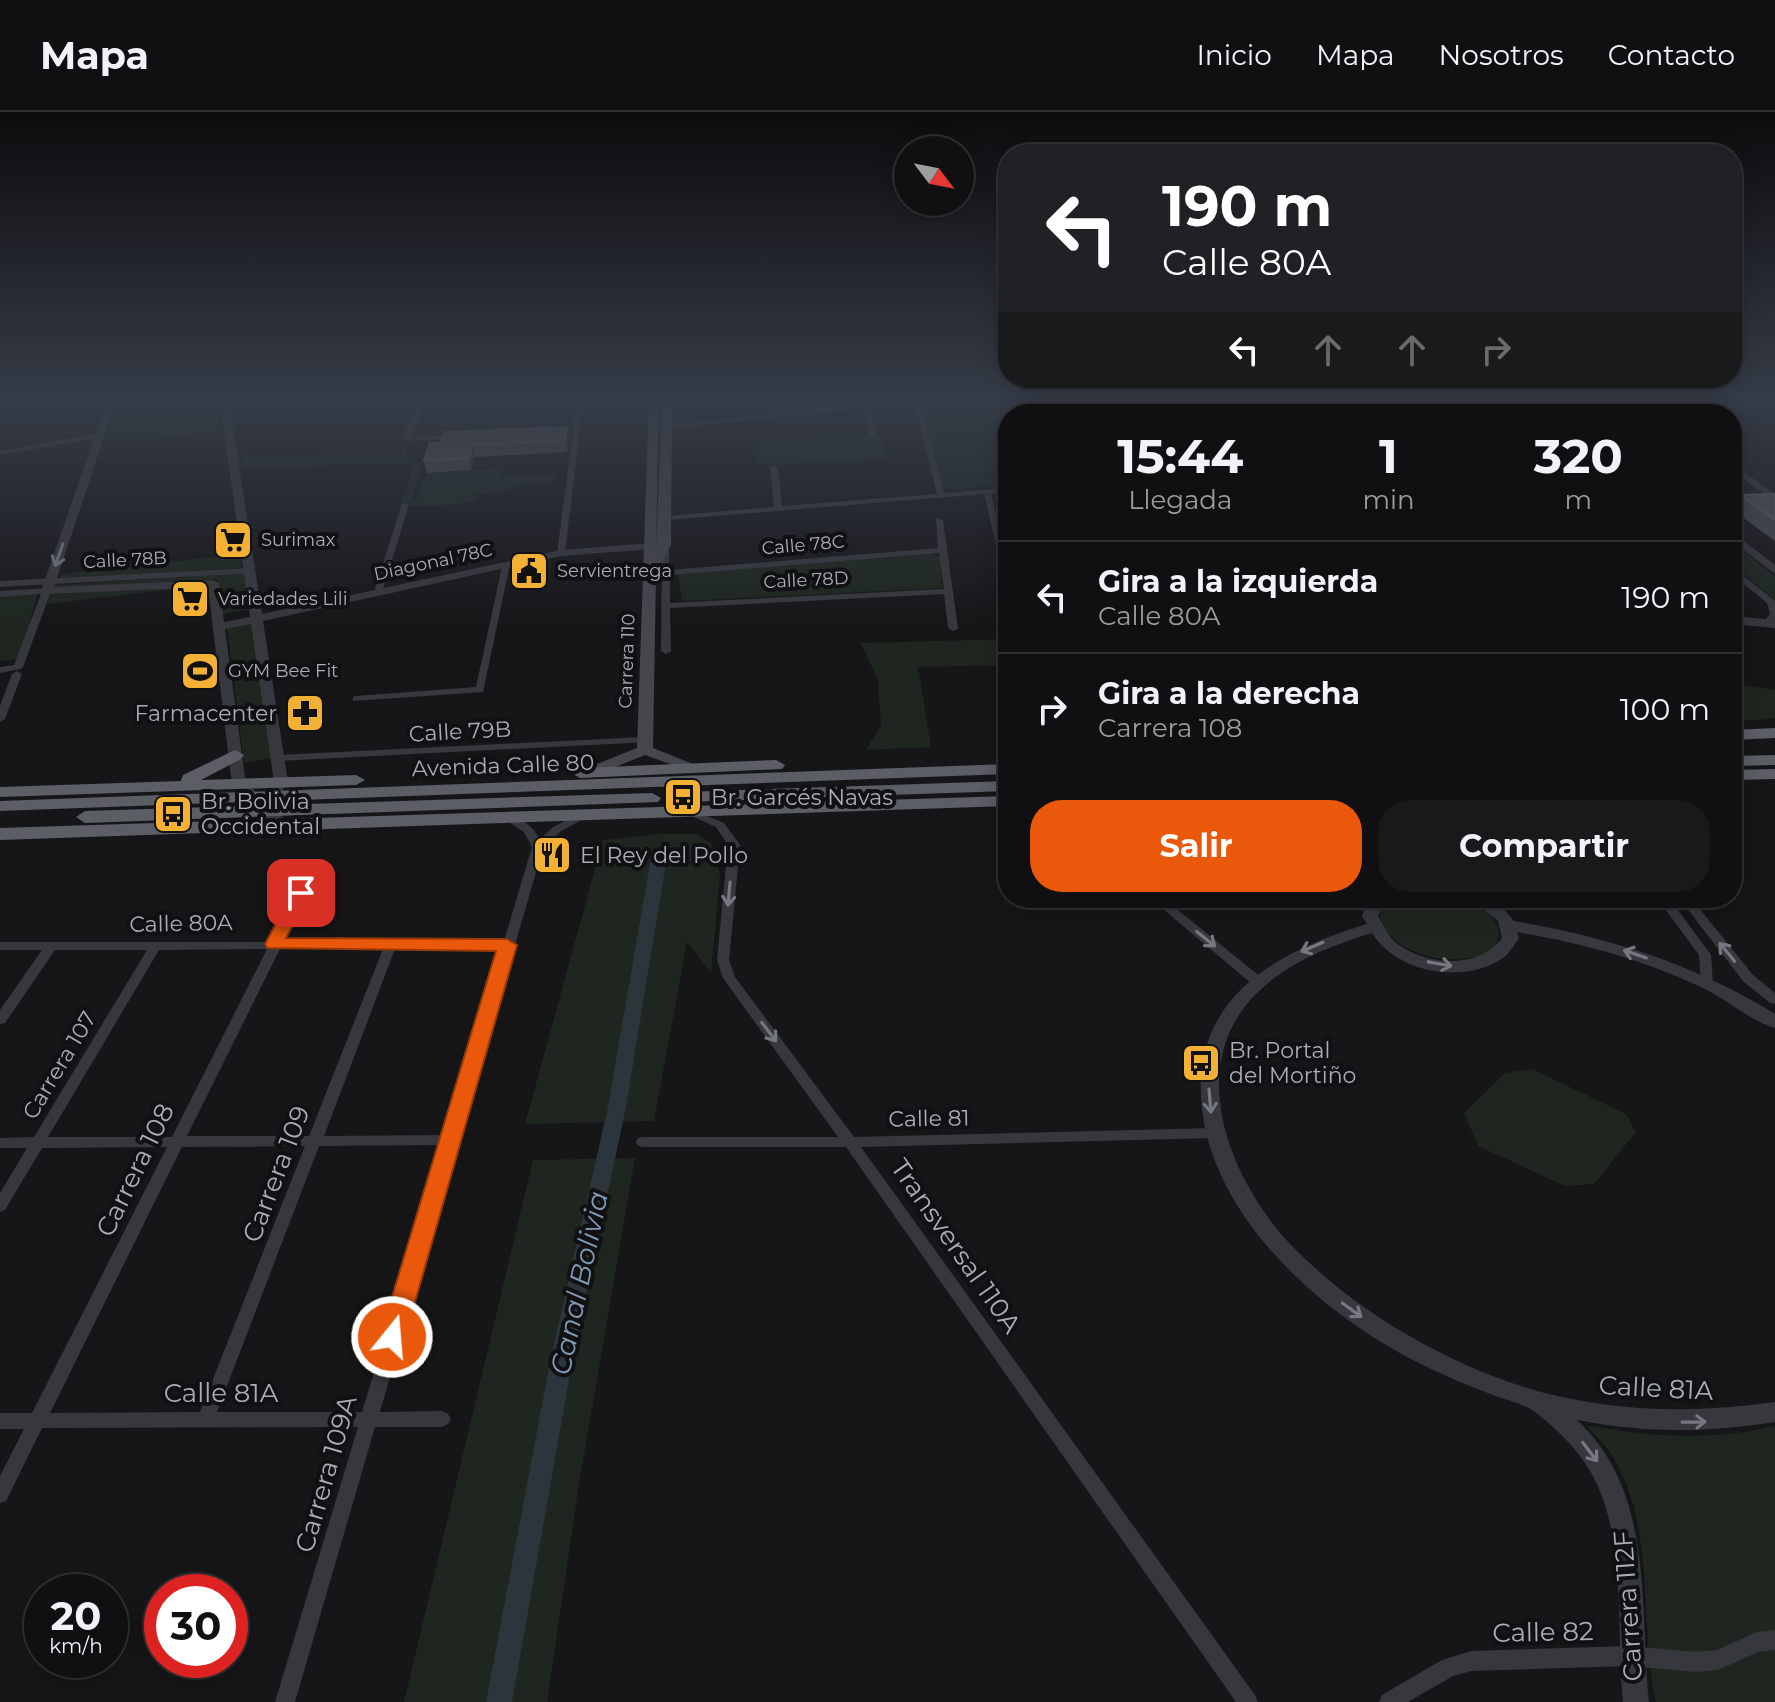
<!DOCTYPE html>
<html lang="es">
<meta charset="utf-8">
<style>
body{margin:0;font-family:Montserrat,sans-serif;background:#19191b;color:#f1f3f6;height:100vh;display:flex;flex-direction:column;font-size:30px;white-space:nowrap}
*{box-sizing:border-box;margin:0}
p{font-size:26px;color:#9c9d9f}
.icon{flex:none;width:44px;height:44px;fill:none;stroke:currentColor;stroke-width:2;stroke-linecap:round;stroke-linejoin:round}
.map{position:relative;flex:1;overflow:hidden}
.side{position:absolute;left:998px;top:292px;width:744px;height:504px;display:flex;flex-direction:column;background:#101012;border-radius:32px;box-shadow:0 4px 20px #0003,0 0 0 2px #303032}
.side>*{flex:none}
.hud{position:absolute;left:998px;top:32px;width:744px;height:244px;border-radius:32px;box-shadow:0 4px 20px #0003,0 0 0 2px #303032;background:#202124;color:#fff;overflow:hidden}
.needle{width:52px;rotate:122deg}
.tools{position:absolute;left:894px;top:24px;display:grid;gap:16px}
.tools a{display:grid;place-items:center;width:80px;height:80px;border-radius:50%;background:#101012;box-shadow:0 4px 20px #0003,0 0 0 2px #303032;font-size:40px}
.speed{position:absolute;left:24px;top:1462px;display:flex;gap:16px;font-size:40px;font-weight:700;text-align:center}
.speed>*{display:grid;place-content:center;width:104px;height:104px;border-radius:50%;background:#101012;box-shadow:0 4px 20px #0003,0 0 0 2px #303032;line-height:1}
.speed small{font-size:20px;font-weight:400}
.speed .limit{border:12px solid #d22;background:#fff;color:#111}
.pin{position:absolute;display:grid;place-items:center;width:68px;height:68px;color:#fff;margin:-34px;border-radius:16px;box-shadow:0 4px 12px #0006}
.me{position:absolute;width:88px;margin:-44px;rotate:17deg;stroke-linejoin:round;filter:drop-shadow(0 0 6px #0008)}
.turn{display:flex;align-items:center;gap:28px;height:168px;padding:0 32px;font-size:36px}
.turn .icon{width:104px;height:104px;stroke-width:2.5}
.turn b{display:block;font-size:56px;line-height:68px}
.lanes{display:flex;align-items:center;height:76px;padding:0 32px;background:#0003;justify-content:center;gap:40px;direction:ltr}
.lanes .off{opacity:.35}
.eta{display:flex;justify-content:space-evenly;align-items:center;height:136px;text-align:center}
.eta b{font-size:48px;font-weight:700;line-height:56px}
.cta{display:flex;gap:16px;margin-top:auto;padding:16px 32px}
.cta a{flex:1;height:92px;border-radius:32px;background:#ea580c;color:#fff;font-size:32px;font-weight:700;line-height:92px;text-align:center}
.cta a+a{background:#19191b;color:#f1f3f6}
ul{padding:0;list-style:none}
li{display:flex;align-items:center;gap:24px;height:112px;padding:0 32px;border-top:2px solid #303032}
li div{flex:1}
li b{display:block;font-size:30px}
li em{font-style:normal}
header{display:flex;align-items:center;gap:48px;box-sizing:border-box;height:112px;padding:0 40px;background:#101012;border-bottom:2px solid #303032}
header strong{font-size:38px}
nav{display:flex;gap:44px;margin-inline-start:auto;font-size:28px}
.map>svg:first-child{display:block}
.green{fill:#1e261f}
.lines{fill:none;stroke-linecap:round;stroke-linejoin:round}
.canal{fill:#2c353c;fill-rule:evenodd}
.minor{fill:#37383d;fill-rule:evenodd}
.tertiary{fill:#37383d;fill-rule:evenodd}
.secondary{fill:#45474d;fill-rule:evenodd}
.trunk{fill:#5b5e65;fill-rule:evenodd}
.wall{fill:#47494d}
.shaded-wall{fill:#2f3033}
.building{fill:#525359;stroke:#5f6168;stroke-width:2}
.oneway{stroke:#757881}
.route{fill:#ea580c;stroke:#983908;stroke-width:2}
.labels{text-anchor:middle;stroke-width:8;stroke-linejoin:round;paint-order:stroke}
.far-poi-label{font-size:18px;fill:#a8adb8;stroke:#111113;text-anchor:start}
.far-street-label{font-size:18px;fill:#a8adb8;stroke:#111113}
.poi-label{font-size:22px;fill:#a8adb8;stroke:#111113;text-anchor:start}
.street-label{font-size:22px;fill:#a8adb8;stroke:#111113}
.near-street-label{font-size:26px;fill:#a8adb8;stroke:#111113}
.near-water-label{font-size:28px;font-style:italic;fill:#7f9bb3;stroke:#111113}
</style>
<header>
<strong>Mapa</strong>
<nav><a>Inicio</a><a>Mapa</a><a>Nosotros</a><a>Contacto</a></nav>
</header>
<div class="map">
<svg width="1775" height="1590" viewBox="0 0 1775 1590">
<rect width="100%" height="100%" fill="#161618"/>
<g class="green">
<polygon points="123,289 215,289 220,321 105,329"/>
<polygon points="1076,289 1092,296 1159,298 1161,302 1008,302 1008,373 943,378 921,290"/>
<polygon points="1214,289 1295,289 1303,293 1300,297 1304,302 1222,302"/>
<polygon points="1523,289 1537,302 1439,302 1431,295"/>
<polygon points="1540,289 1643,289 1660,302 1554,302"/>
<polygon points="882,324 886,347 756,353 761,327"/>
<polygon points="404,334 408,334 404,345 411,345 409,351 243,355 240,342 248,342 251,346 401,341"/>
<polygon points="423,350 412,387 417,387 426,361 501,357 500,364 557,364 555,368 517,373 514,377 475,383 475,390 426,395 404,393 402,388 414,351"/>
<polygon points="1732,429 1775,465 1775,489 1732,452"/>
<polygon points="930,441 940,445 942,476 682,489 678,462"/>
<polygon points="240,442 241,456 59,467 61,462"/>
<polygon points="245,461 249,497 223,502 217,467 53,477 55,473"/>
<polygon points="201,474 46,492 51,482"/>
<polygon points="38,481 20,547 0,549 0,484"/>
<polygon points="251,511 272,646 244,651 227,516"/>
<polygon points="1008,527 1008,553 918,555 931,635 866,638 881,614 878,569 861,531"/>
<polygon points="1749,574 1775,578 1775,606 1732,610 1732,575"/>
<polygon points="660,722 696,722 711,731 720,762 711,861 687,830 654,1009 525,1012 603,728"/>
<path d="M 1389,786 C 1413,786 1440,782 1464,786 C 1475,788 1488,798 1494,808 C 1526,858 1392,865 1379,801 Z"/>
<polygon points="1532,957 1626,1002 1636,1020 1594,1072 1565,1074 1478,1034 1464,1001 1505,961"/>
<polygon points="635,1046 579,1372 547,1590 404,1590 533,1048"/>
<path d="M 1585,1313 C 1647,1325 1713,1329 1775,1314 L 1775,1590 L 1656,1590 C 1639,1513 1656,1408 1610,1340 C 1603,1330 1593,1322 1585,1313 Z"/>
</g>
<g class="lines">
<polygon class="canal" points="658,746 666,751 626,995 573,1245 512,1590 486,1590 551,1245 608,995 650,751"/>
<g class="minor">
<polygon points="419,289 426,289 411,325 459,323 462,323 462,327 403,329 402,327"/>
<polygon points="577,289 583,289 565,441 561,444 557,441"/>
<polygon points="715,289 739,289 667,299 664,297 667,295"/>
<polygon points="883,289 908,289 871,295 876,323 872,325 868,323 864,296 666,317 662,315 666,313"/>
<polygon points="914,289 920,289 944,381 1008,376 1008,380 991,382 1008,449 1008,469 1004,466 984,382 666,408 662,406 666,404 774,395 770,356 774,354 778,356 782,394 937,382"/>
<polygon points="1310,289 1317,289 1324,299 1323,300 1319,300"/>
<polygon points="1421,289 1428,289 1430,292 1425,293"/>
<polygon points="1530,289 1537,289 1550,302 1543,302"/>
<polygon points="1686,289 1648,292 1645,290 1645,289"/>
<polygon points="100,321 103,321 103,325 0,343 0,339"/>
<polygon points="1732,352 1775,382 1775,386 1769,386 1732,358"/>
<polygon points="402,391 409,393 382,480 375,482 374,480"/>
<path d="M 936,406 L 943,408 L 958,516 L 956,518 L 953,519 L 948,516 L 944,482 L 670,496 L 671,539 L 666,542 L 661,539 L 662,431 L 669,433 L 669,458 L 938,436 ZM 939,441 L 944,477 L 670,491 L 670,463 Z"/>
<polygon points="503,450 510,452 483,580 353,589 353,585 356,584 476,575"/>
<polygon points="1732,455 1775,489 1775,507 1771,513 1765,513 1763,511 1770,502 1767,491 1732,462"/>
<polygon points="251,456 255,459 254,461 0,475 0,469"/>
<polygon points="47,476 51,479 23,555 21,557 0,561 0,555 14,553 41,482 0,485 0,479"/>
<polygon points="17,559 22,562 5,607 0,610 0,594 12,562"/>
<polygon points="645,625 649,626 650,628 649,630 278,649 273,646 278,643"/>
<polygon points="691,697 724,711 740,733 729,848 735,865 854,1025 1215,1016 1220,1017 1222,1021 1220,1025 1215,1026 861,1035 1255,1583 1258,1590 1236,1590 846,1035 643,1035 638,1034 636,1030 638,1026 643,1025 838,1025 723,866 717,848 728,733 716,715 687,702 685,700"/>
<path d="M 583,700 L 587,701 L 589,703 L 587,705 L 561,719 L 543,736 L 380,1300 L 442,1299 L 448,1302 L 451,1307 L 448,1312 L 442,1315 L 375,1315 L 295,1590 L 275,1590 L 358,1315 L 42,1316 L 6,1389 L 0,1391 L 0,1364 L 24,1317 L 0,1317 L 0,1301 L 32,1301 L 167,1035 L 42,1036 L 5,1098 L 0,1100 L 0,1081 L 27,1036 L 0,1036 L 0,1026 L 34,1025 L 147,838 L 55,838 L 5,911 L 0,912 L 0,898 L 42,838 L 0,838 L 0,830 L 271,830 L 309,755 L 315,752 L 321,755 L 284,829 L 504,829 L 532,735 L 524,720 L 502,706 L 508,703 C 522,707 533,714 540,727 L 553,715 ZM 267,837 L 172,1025 L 48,1025 L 159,838 ZM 280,837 L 383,837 L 309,1024 L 187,1024 ZM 395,837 L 502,837 L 446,1023 L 324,1024 ZM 442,1033 L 362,1300 L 217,1300 L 319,1034 ZM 305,1034 L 200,1300 L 50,1301 L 182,1035 Z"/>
<polygon points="1150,786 1163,786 1262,866 1263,869 1262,872 1252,872"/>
<polygon points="1657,786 1669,786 1711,843 1713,871 1712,874 1707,875 1701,871 1699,843"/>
<polygon points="1679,786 1691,786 1753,863 1775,881 1775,892 1770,891 1743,869"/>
<polygon points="1775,1518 1775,1538 1758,1540 1718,1558 1696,1560 1629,1554 1471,1559 1453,1564 1408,1590 1379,1590 1382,1583 1442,1548 1471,1539 1629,1534 1696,1540 1717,1538 1757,1520"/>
</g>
<g class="tertiary">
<path d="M 107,289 L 116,289 L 54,475 L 213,468 L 219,471 L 224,510 L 250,505 L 220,289 L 229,289 L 262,502 L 561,438 L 665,430 L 671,433 L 665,436 L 561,444 L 263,509 L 288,670 L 271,697 L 294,713 L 287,717 C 261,710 242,689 231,665 L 208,475 L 47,482 L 41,479 ZM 251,512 L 274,670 L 262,689 L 245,665 L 225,517 Z"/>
<polygon points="1162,289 1171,289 1179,302 1169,302"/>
<polygon points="1368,289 1378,289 1391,302 1381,302"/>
<rect x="1732" y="388" width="43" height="6"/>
<polygon points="1732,420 1775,453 1775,462 1732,429"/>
<polygon points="1732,504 1775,508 1775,516 1732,512"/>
<path d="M 1368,786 L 1384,786 L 1378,804 C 1383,812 1388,824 1395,830 C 1425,854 1478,858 1502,826 L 1498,809 L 1470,786 C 1489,786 1503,793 1514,809 C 1607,825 1695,852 1775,902 L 1775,916 C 1753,910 1727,888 1705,877 C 1645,848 1582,831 1517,820 L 1519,826 C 1514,833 1509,842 1503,846 C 1464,873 1397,861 1372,821 C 1330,834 1288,850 1256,882 C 1182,956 1232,1072 1293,1135 C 1344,1187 1407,1227 1473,1256 C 1569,1298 1672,1305 1775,1290 L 1775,1310 C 1705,1321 1646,1321 1577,1308 C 1655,1380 1639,1494 1649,1590 L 1623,1590 C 1615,1513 1630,1408 1580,1344 C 1567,1327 1549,1310 1532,1298 C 1522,1291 1505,1288 1493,1283 C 1466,1273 1441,1262 1415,1249 C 1313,1197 1194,1089 1201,965 C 1207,874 1291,835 1367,812 L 1362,804 Z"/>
</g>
<polygon class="secondary" points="649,289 659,289 656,438 662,289 672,289 671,433 656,462 653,636 703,656 695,661 645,643 588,666 582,664 580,661 582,658 637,636"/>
<g class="trunk">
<polygon points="1775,616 1775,626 1732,628 1732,618"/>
<polygon points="235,638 244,643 241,647 201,668 356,663 365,668 356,673 0,685 0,675 181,669 183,663"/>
<polygon points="1775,643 1775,653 1732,654 1732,644"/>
<polygon points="776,648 785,653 782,657 580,666 571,661 580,656"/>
<polygon points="1008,652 1008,662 0,699 0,689"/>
<polygon points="1775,657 1775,667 1732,668 1732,658"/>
<polygon points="1008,669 1008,679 684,690 675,685 684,680"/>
<polygon points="652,681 661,686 658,690 85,711 76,705 85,699"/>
<polygon points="1008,684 1008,694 0,728 0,716"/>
</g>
</g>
<g class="wall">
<polygon points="1096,289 1117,289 1113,293"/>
<polygon points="569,326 567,340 475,345 471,358 427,361 424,349 430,331"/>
<polygon points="1775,382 1775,429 1734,399 1740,383"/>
</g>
<g class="shaded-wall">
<polygon points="567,315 569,326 567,340 565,329"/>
<polygon points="473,333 475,345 471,358 469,346"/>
</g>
<g class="building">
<polygon points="567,315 565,329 473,333 469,346 424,349 430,331 441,331 444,320"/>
<polygon points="1775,382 1775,408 1740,383"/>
</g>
<defs><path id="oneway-shaft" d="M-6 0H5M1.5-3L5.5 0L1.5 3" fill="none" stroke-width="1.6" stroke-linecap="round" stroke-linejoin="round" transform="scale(2)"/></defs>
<g class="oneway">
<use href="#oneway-shaft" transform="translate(59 443) rotate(109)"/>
<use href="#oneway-shaft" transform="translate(729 782) rotate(95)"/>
<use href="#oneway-shaft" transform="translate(1206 827) rotate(39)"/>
<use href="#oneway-shaft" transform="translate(1312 835) rotate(157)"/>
<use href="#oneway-shaft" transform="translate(1727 840) rotate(-129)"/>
<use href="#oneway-shaft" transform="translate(1635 842) rotate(-161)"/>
<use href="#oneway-shaft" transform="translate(1440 852) rotate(10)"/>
<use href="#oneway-shaft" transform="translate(769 920) rotate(53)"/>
<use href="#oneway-shaft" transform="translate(1210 989) rotate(85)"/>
<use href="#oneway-shaft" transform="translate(1352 1198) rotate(36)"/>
<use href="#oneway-shaft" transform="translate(1694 1310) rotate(-1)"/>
<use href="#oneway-shaft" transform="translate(1590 1340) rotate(53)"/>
</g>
<linearGradient id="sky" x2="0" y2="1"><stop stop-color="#0c0c0d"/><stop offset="0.56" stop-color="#363c48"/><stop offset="1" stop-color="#363c48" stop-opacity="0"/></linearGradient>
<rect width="1775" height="512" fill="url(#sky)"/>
<polygon class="route" points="301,775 310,781 286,826 507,827 517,833 405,1225 401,1232 392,1235 383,1232 380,1225 496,839 267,836 265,832 292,781"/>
<defs>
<g id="supermarket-square" transform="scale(2)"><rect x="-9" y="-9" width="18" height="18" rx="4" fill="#f2b134" stroke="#111113"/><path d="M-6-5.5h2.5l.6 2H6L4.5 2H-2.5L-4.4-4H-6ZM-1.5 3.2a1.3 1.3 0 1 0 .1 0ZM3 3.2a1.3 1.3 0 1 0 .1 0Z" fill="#111"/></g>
<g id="civic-square" transform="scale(2)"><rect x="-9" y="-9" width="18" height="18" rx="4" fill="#f2b134" stroke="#111113"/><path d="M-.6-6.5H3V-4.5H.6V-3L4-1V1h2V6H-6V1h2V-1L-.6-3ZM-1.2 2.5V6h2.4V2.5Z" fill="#111"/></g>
<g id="stadium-square" transform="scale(2)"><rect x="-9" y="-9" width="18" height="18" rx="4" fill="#f2b134" stroke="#111113"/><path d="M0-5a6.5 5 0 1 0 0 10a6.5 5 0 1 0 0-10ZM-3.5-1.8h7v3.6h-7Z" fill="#111"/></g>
<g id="pharmacy-square" transform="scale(2)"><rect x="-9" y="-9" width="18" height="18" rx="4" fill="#f2b134" stroke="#111113"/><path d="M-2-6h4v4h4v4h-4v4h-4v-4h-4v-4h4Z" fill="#111"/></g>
<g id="bus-square" transform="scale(2)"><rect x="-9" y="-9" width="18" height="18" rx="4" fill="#f2b134" stroke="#111113"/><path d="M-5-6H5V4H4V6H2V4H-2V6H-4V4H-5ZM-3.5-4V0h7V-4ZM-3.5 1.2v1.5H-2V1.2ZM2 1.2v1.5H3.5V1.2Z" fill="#111"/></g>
<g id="restaurant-square" transform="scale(2)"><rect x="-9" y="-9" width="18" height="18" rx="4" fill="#f2b134" stroke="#111113"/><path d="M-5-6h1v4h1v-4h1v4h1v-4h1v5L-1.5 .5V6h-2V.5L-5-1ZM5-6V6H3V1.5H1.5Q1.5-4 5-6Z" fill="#111"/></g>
</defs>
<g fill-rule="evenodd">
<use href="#supermarket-square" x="233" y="428"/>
<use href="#civic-square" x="529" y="459"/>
<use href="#supermarket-square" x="190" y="487"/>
<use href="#stadium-square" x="200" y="559"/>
<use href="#pharmacy-square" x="305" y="601"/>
<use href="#bus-square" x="683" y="685"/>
<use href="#bus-square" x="173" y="702"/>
<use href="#restaurant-square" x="552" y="743"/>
<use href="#bus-square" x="1201" y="951"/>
</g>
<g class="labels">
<g class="far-poi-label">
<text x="261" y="434">Surimax</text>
<text x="557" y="465">Servientrega</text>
<text x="218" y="493">Variedades Lili</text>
<text x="228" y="565">GYM Bee Fit</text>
</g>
<g class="far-street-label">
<text transform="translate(803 433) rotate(-5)" y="6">Calle 78C</text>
<text transform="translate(125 448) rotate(-3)" y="6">Calle 78B</text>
<text transform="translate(433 450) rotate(-12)" y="6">Diagonal 78C</text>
<text transform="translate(806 468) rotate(-3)" y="6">Calle 78D</text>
<text transform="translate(627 549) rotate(-88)" y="6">Carrera 110</text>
</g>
<g class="poi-label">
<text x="277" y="609" text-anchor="end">Farmacenter</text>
<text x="711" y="693">Br. Garcés Navas</text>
<text x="201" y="697">Br. Bolivia<tspan x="201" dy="25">Occidental</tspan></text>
<text x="580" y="751">El Rey del Pollo</text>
<text x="1229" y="946">Br. Portal<tspan x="1229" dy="25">del Mortiño</tspan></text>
</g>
<g class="street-label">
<text transform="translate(460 619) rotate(-3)" y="8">Calle 79B</text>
<text transform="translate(503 653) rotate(-2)" y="8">Avenida Calle 80</text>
<text transform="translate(181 811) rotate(-1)" y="8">Calle 80A</text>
<text transform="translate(59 953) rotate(-59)" y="8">Carrera 107</text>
<text transform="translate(929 1006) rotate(-1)" y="8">Calle 81</text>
</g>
<g class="near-street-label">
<text transform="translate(135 1058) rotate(-64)" y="9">Carrera 108</text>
<text transform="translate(276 1062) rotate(-69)" y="9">Carrera 109</text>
<text transform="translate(956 1134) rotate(55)" y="9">Transversal 110A</text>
<text transform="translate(1656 1276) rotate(3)" y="9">Calle 81A</text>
<text x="221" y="1290">Calle 81A</text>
<text transform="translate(326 1362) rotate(-74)" y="9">Carrera 109A</text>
<text transform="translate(1628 1494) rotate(-94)" y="9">Carrera 112F</text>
<text transform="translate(1543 1520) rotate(-1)" y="9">Calle 82</text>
</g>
<g class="near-water-label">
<text transform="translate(579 1171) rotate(-78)" y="10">Canal Bolivia</text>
</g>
</g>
</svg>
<div class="tools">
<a><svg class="needle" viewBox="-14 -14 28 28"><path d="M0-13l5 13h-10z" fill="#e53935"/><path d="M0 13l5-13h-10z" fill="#9c9d9f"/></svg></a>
</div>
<div class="speed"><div>20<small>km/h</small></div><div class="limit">30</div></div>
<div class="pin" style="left:301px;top:781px;background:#d93025"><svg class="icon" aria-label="arrive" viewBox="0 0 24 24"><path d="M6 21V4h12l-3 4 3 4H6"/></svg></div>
<svg class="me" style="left:392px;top:1225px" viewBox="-20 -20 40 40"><circle r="17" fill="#ea580c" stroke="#fff" stroke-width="3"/><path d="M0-11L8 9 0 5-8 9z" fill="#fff"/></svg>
<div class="hud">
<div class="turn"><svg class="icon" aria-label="left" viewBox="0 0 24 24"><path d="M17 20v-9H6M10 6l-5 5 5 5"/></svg><div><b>190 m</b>Calle 80A</div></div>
<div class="lanes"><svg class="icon" aria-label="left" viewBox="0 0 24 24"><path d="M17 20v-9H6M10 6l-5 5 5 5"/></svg><svg class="icon off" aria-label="ahead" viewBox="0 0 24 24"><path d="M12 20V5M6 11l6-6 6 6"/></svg><svg class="icon off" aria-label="ahead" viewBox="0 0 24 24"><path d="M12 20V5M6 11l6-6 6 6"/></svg><svg class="icon off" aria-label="right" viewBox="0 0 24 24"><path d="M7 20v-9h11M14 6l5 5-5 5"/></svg></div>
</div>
<section class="side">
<div class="eta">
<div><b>15:44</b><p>Llegada</p></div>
<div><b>1</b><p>min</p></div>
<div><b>320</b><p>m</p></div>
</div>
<ul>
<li><svg class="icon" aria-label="left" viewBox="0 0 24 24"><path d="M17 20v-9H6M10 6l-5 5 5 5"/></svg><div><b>Gira a la izquierda</b><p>Calle 80A</p></div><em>190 m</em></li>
<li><svg class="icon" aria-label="right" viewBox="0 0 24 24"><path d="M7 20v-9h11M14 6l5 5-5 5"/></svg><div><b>Gira a la derecha</b><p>Carrera 108</p></div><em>100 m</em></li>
</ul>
<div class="cta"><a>Salir</a><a>Compartir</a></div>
</section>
</div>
